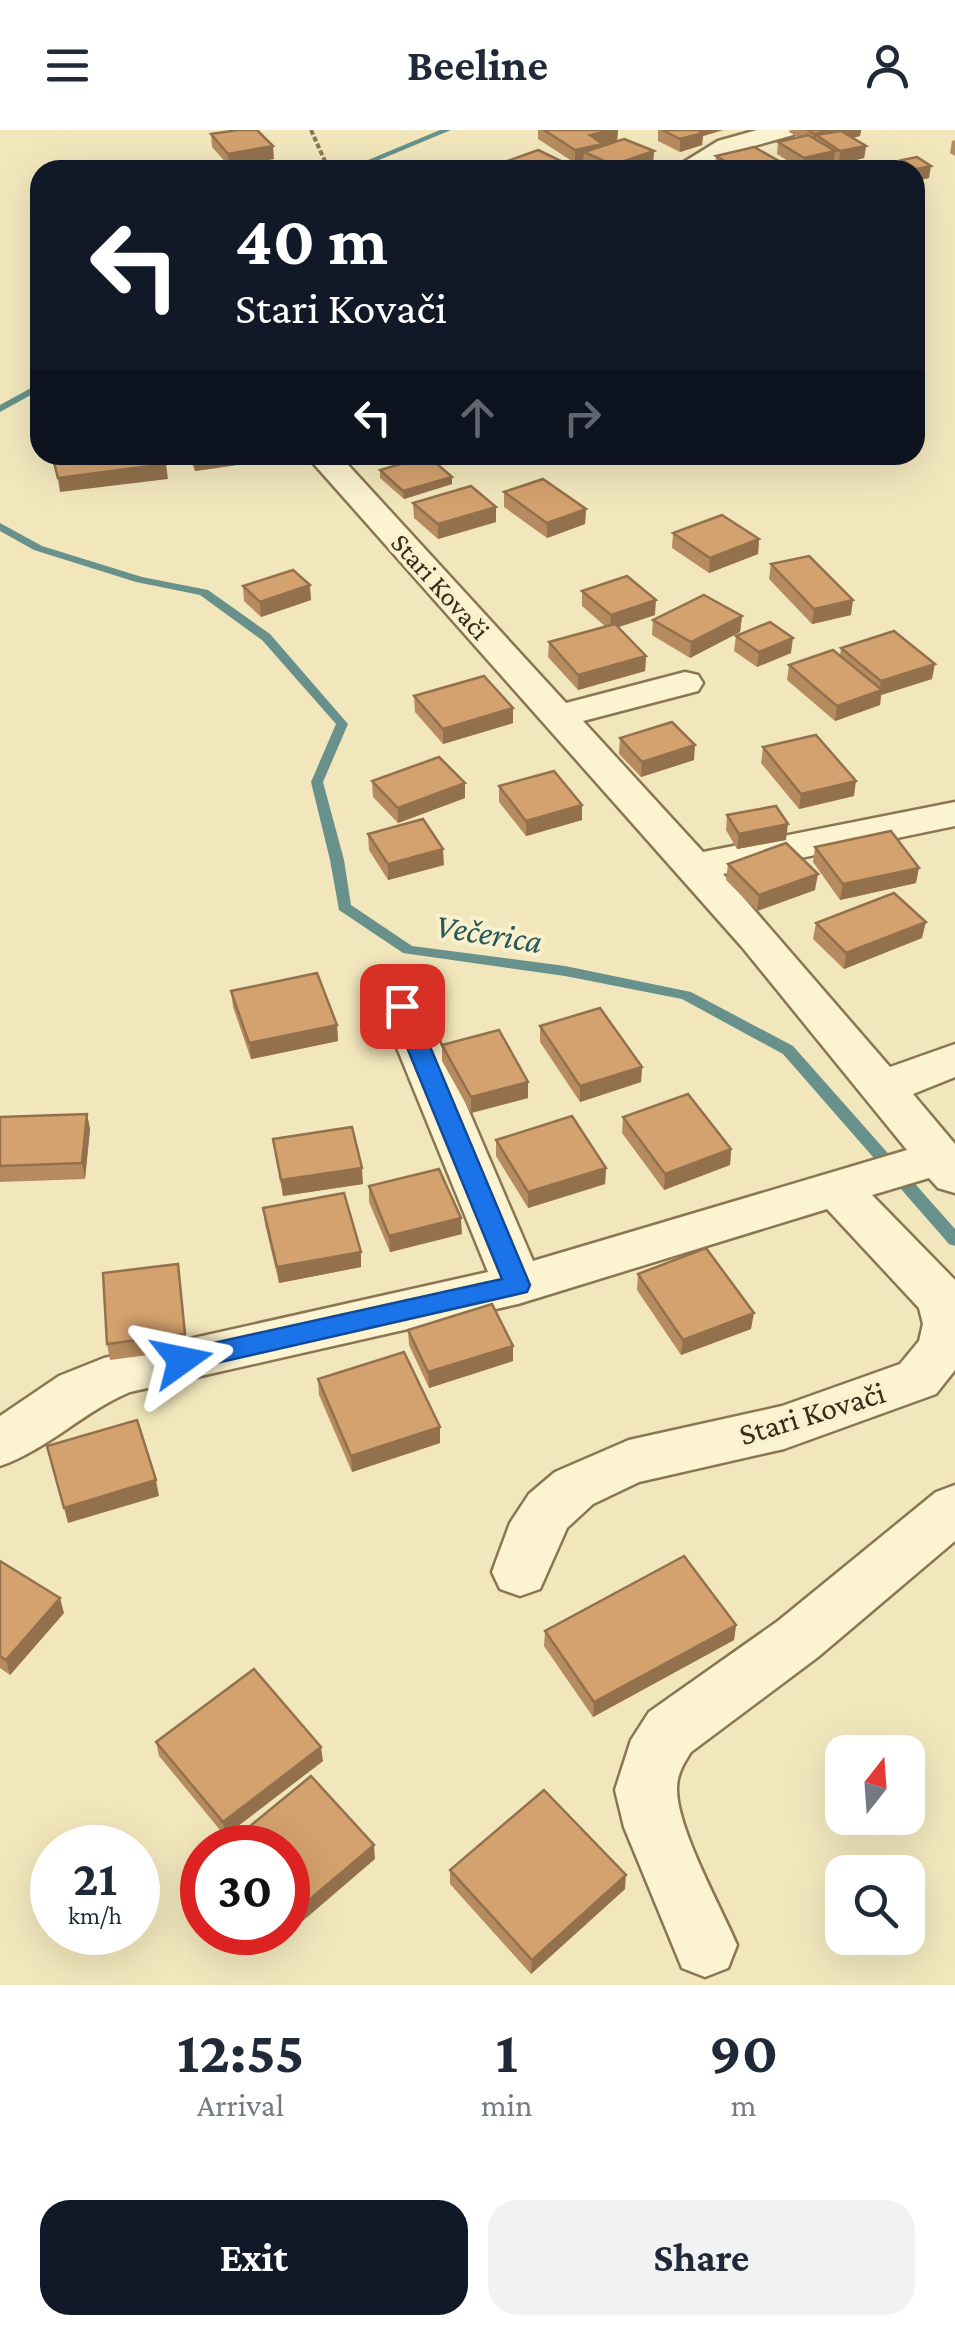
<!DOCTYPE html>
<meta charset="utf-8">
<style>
body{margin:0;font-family:"Crimson Pro",serif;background:#f2f2f3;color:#1f2937;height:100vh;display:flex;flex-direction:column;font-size:38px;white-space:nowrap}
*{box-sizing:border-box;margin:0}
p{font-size:32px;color:#747a83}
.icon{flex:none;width:55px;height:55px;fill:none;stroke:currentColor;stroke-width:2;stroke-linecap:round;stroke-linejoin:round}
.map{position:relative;height:1855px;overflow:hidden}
.panel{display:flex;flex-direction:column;background:#fff;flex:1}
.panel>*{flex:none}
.guide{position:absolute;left:30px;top:30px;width:895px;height:305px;border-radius:30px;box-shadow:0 10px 40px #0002;background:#111827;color:#fff;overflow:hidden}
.needle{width:65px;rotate:17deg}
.tools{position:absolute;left:825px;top:1605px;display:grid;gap:20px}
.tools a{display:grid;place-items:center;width:100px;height:100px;border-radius:20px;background:#fff;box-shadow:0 10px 40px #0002;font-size:50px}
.speed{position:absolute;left:30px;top:1695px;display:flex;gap:20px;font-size:50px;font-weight:700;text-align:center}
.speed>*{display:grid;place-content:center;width:130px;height:130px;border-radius:50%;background:#fff;box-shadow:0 10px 40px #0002;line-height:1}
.speed small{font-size:25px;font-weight:400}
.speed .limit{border:15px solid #d22;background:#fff;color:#111}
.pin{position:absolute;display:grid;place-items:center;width:85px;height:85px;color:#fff;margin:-42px;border-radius:20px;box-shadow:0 5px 15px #0006}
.me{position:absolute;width:110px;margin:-55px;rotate:78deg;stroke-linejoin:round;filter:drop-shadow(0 0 8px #0008)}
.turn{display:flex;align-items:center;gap:35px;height:210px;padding:0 40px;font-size:45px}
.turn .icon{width:130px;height:130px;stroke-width:2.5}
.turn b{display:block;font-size:70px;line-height:85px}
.lanes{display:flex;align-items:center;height:95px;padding:0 40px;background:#0003;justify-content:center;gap:50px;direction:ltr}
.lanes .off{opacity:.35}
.eta{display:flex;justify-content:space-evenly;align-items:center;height:170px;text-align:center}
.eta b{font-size:60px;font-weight:700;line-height:70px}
.button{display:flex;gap:20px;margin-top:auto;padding:20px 40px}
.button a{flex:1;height:115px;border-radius:30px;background:#111827;color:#fff;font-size:40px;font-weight:700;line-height:115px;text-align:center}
.button a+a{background:#f2f2f3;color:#1f2937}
header{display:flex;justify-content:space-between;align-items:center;height:130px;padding:0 40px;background:#fff;font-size:45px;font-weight:700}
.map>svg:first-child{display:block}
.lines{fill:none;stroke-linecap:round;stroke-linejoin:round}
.stream{fill:#67918a;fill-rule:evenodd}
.minor-casing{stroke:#8b7654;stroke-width:5}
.path{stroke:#8b7654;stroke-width:4;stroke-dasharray:5 2.5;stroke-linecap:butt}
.minor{fill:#fcf3d0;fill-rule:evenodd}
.wall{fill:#b68b5f}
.shaded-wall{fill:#94714d}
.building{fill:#d4a26e;stroke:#94714d;stroke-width:2.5}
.route{fill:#1a73e8;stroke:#114b97;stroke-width:2.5}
.labels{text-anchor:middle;stroke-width:8;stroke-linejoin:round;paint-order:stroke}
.far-street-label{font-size:28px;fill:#392c1a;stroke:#f9f0cd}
.street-label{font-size:32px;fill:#392c1a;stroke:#f9f0cd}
.water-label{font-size:35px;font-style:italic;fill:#28595a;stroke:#f9f0cd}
</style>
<header><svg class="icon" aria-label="menu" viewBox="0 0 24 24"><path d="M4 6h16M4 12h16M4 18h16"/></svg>Beeline<svg class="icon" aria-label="person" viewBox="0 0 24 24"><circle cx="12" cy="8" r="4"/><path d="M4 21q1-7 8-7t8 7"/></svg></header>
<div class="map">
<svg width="955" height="1855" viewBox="0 0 955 1855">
<rect width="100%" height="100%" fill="#f2e7bc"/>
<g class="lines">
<g class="stream">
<polygon points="440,0 451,0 355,40 344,40"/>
<polygon points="40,253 40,260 0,282 0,275"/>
<polygon points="0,393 42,416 142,447 208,460 270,504 348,594 323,652 344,730 351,775 412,816 565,836 691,862 793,916 955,1099 955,1116 949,1114 783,924 682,869 565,846 403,823 339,780 330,730 311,652 336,594 262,510 200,465 136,452 34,420 0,401"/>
</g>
<g class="minor-casing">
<g id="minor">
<polygon points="757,0 796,0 793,5 736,21 703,40 671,40 718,11"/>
<path d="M 306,325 L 339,325 L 566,573 L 685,542 L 698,545 L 703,553 L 698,561 L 583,591 L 703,722 L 955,672 L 955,696 L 723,744 L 890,937 L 955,914 L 955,947 L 913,964 L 955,1014 L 955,1063 L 938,1058 L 929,1048 L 872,1065 L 955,1150 L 955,1240 L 936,1264 L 784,1319 L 639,1352 L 593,1374 L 567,1398 L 540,1459 L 520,1466 L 500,1459 L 492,1442 L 510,1393 L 529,1364 L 555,1342 L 629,1310 L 782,1276 L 900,1234 L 919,1211 L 923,1194 L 919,1178 L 827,1079 L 518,1174 L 130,1262 C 84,1281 47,1320 0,1336 L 0,1286 L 59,1246 L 104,1228 L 488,1142 L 380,876 L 386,865 L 402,861 L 418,865 L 424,876 L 533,1131 L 907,1020 L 742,817 Z"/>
<path d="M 955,1355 L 955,1411 L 818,1527 L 691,1622 C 684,1633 677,1644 677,1658 C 676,1697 721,1777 737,1815 L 728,1838 L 705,1847 L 682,1838 L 624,1697 L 615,1660 L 631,1610 L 649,1582 L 778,1491 L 936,1362 Z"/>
</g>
</g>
<polyline class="path" points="311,0 329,40"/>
<use href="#minor" class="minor"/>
</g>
<g class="wall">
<polygon points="538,0 618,0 617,11 654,21 653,34 635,40 596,40 583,34 583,31 575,33 538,9"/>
<polygon points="658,0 723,0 703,6 702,15 680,22 658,11"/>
<polygon points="790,0 861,0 860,6 853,8 866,16 864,28 839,34 834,30 833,34 802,40 777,24 778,12 798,7 789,2"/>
<polygon points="211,4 274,29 229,36 212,17"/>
<polygon points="955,10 955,26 950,23 952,11"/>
<polygon points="716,26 779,31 778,40 691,40 715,38"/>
<polygon points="917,27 929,48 915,51 915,40 882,40 882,35 902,33 902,30"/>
<polygon points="510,30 561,40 509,40"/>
<polygon points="188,325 257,325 258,332 195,341"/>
<polygon points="380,340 452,354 404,369 380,348"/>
<polygon points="504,362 586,379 585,394 547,408 504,377"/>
<polygon points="413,373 496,392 438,409 414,388"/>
<polygon points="673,403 759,409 758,424 709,443 672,418"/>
<polygon points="771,434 851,485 812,494 769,449"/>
<polygon points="243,456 311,470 261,487 244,471"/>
<polygon points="582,461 655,485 618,497 646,526 645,541 578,560 548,527 549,512 606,497 582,476"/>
<polygon points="742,486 740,502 690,528 652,505 653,490"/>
<polygon points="736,506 791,523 757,537 734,521"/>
<polygon points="841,518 932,549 881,565 880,575 835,591 787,550 789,535 840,526"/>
<polygon points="414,566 513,593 443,614 415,582"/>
<polygon points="620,608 694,630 641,647 619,624"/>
<polygon points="763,617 854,666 799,679 761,633"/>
<polygon points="372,651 465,668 398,693 373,667"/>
<polygon points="499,656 582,675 582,690 526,706 499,672"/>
<polygon points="727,685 786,710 737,719 726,700"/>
<polygon points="368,704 444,735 388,750 369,720"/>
<polygon points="815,717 916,753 840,770 813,732"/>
<polygon points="728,734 815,760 757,781 726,750"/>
<polygon points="816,793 922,808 844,839 813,809"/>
<polygon points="231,861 337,895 338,911 251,929 233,877"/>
<polygon points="540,896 642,937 641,952 580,972 540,912"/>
<polygon points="442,915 528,952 528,968 471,983 442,931"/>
<polygon points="87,984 90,999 85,1049 0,1052 0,987"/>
<polygon points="623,987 731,1019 730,1035 664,1060 622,1003"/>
<polygon points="273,1009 363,1054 283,1066"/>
<polygon points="496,1010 606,1038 605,1054 528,1078 496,1026"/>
<polygon points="369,1056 462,1104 390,1122 369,1072"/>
<polygon points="263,1078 361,1137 279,1153 265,1094"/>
<polygon points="638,1144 751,1199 681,1225 637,1160"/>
<polygon points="180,1150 187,1220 110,1230 107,1214"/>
<polygon points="408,1200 513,1216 513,1231 429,1258 409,1215"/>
<polygon points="318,1249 440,1297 440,1313 352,1342 319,1265"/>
<polygon points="0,1431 64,1483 10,1545 0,1538"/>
<polygon points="736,1495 734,1510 593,1587 544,1516 545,1501"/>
<polygon points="156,1612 323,1631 225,1706 159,1626"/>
<polygon points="450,1740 625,1759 531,1844 450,1754"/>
</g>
<g class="shaded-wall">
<polygon points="613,0 618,0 617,11 603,15 603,26 584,22 583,31 575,33 575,20 590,5"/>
<polygon points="697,0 723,0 703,6 702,15 680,22 680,9"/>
<polygon points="833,0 861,0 860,6 828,13 816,5 815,16 813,16 814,4"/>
<polygon points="273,16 274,29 229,36 228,24"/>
<polygon points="866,16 864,28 839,34 840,21"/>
<polygon points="654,21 653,34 635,40 613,40 613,35"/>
<polygon points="835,21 833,34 802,40 804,28"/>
<polygon points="561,31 561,40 534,40"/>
<polygon points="779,31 778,40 742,40"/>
<polygon points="931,36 929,48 915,51 917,39"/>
<polygon points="207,325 257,325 258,332 195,341 194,327"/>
<polygon points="166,334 168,349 60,362 58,348"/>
<polygon points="452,347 452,354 404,369 403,361"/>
<polygon points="496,377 496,392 438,409 438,394"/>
<polygon points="586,379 585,394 547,408 547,393"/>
<polygon points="759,409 758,424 709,443 710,428"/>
<polygon points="310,455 311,470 261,487 260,472"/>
<polygon points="656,470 655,485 610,500 611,485"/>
<polygon points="853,470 851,485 812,494 814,479"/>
<polygon points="742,486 740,502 690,528 691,512"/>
<polygon points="793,508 791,523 757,537 759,522"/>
<polygon points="646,526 645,541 578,560 578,545"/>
<polygon points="935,534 932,549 881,565 880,575 835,591 837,576 879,561 881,551"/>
<polygon points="513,578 513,593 443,614 443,599"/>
<polygon points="695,615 694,630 641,647 642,632"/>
<polygon points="856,651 854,666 799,679 801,664"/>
<polygon points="465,653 465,668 398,693 398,678"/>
<polygon points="582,675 582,690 526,706 526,691"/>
<polygon points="788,694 786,710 737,719 739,704"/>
<polygon points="443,719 444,735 388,750 388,734"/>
<polygon points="919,738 916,753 840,770 843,754"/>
<polygon points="818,744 815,760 757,781 759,765"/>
<polygon points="926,792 922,808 844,839 846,823"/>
<polygon points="337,895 338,911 251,929 249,913"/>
<polygon points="642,937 641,952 580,972 580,956"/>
<polygon points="528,952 528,968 471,983 471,967"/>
<polygon points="87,984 90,999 85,1049 82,1033"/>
<polygon points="731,1019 730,1035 664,1060 665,1044"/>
<polygon points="362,1038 363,1054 283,1066 281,1050"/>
<polygon points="606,1038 605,1054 528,1078 528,1062"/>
<polygon points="461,1088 462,1104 390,1122 389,1106"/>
<polygon points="361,1122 361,1137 279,1153 277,1137"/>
<polygon points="754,1183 751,1199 681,1225 683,1210"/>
<polygon points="513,1216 513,1231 429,1258 428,1242"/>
<polygon points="440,1297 440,1313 352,1342 351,1326"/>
<polygon points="156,1350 159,1366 68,1393 64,1378"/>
<polygon points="60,1468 64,1483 10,1545 6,1530"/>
<polygon points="736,1495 734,1510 593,1587 594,1572"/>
<polygon points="321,1617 323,1631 225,1706 223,1692"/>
<polygon points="374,1715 375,1729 291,1801 289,1787"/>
<polygon points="626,1745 625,1759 531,1844 532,1830"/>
</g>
<g class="building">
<polygon points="238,0 257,0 273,16 228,24 211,4"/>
<polygon points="544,0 613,0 590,5 603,14 575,20"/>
<polygon points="662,0 697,0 703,3 680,9"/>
<polygon points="808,0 833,0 814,4"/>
<polygon points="841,1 866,16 840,21 816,5"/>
<polygon points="808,5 835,21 804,28 778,12"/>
<polygon points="624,9 654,21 613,35 584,22"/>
<polygon points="754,17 779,31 740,40 716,26"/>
<polygon points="538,20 561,31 532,40 510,30"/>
<polygon points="917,27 931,36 917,39 902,30"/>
<polygon points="900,32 912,40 890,40 882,35"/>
<polygon points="710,35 720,40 691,40"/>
<polygon points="52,325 163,325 166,334 58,348"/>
<polygon points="428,326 452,347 403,361 380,340"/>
<polygon points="543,349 586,379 547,393 504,362"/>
<polygon points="471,356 496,377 438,394 413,373"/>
<polygon points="722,385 759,409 710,428 673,403"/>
<polygon points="809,426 853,470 814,479 771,434"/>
<polygon points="293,440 310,455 260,472 243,456"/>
<polygon points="627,446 656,470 611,485 582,461"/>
<polygon points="704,465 742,486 691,512 653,490"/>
<polygon points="770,492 793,508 759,522 736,506"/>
<polygon points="615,494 646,526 578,545 549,512"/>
<polygon points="894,501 935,534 881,551 841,518"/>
<polygon points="833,520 882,560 837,576 789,535"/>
<polygon points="484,546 513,578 443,599 414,566"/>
<polygon points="672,592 695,615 642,632 620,608"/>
<polygon points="816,605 856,651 801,664 763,617"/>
<polygon points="439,627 465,653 398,678 372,651"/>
<polygon points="554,641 582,675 526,691 499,656"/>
<polygon points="776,676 788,694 739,704 727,685"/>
<polygon points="423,689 443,719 388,734 368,704"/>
<polygon points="891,701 919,738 843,754 815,717"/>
<polygon points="786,713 818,744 759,765 728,734"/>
<polygon points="894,763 926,792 846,823 816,793"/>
<polygon points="317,843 337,895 249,913 231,861"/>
<polygon points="600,878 642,937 580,956 540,896"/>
<polygon points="499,900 528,952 471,967 442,915"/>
<polygon points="688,964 731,1019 665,1044 623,987"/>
<polygon points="87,984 82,1033 0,1036 0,987"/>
<polygon points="572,986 606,1038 528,1062 496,1010"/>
<polygon points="352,997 362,1038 281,1050 273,1009"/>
<polygon points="439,1039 461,1088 389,1106 369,1056"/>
<polygon points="344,1063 361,1122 277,1137 263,1078"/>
<polygon points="706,1118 754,1183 683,1210 638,1144"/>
<polygon points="178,1134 185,1204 107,1214 103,1143"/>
<polygon points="492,1174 513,1216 428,1242 408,1200"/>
<polygon points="404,1222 440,1297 351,1326 318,1249"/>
<polygon points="137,1290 156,1350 64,1378 47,1316"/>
<polygon points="684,1426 736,1495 594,1572 545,1501"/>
<polygon points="0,1431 60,1468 6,1530 0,1526"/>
<polygon points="254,1539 321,1617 223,1692 156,1612"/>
<polygon points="311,1646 374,1715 289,1787 288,1718 229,1718 227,1715"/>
<polygon points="544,1660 626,1745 532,1830 450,1740"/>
</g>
<polygon class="route" points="402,869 413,876 530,1155 527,1162 182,1241 173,1238 169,1230 173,1223 182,1220 502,1149 390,876"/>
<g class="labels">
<g class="far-street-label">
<text transform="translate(441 456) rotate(48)" y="10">Stari Kovači</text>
</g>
<g class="street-label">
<text transform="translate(812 1283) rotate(-17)" y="11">Stari Kovači</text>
</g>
<g class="water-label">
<text transform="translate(489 803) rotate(9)" y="12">Večerica</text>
</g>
</g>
</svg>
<div class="tools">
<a><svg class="needle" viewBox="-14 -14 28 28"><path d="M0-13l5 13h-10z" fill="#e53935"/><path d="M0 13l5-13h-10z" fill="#747a83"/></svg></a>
<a><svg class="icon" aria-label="search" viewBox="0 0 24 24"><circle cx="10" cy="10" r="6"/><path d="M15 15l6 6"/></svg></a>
</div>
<div class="speed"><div>21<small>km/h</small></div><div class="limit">30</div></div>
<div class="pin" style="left:402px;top:876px;background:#d93025"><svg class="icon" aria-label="arrive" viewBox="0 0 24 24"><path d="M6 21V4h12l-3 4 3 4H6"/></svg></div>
<svg class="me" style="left:182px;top:1230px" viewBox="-20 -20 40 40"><path d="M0-17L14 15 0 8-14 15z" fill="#1a73e8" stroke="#fff" stroke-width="4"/></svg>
<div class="guide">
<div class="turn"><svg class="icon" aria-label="left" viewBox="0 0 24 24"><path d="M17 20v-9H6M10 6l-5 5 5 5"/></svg><div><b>40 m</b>Stari Kovači</div></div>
<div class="lanes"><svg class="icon" aria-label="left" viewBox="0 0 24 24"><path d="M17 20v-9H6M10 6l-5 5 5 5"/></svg><svg class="icon off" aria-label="ahead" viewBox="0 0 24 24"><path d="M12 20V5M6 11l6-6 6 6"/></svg><svg class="icon off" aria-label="right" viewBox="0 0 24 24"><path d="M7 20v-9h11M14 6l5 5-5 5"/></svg></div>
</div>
</div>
<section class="panel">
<div class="eta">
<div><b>12:55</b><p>Arrival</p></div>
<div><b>1</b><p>min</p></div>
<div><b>90</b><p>m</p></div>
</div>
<div class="button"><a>Exit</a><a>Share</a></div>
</section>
